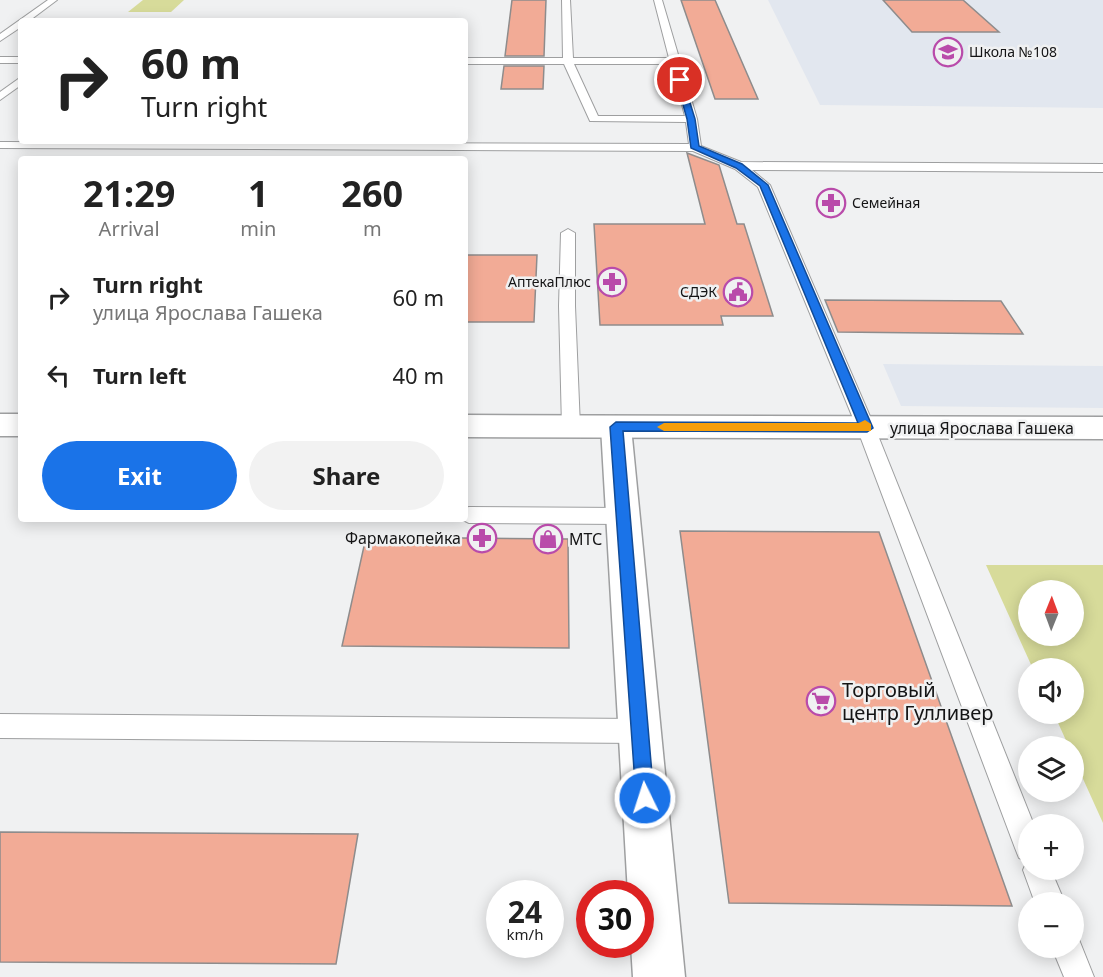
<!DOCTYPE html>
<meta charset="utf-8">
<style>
body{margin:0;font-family:"Noto Sans",sans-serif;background:#f2f2f2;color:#222;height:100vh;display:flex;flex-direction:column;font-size:22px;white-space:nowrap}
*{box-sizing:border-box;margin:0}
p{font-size:20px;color:#767676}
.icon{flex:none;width:33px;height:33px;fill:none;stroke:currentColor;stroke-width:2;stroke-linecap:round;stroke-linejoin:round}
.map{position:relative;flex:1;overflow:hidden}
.details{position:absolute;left:18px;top:156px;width:450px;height:366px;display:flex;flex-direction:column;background:#fff;border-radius:6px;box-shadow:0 3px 15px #0003}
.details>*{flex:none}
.guide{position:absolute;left:18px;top:18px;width:450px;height:126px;border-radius:6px;box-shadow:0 3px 15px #0003;background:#fff;color:#222;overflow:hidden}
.needle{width:39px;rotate:1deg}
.buttons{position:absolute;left:1018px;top:580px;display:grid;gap:12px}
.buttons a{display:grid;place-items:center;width:66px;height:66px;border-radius:50%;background:#fff;box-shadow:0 3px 15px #0003;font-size:30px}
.speed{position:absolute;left:486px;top:880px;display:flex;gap:12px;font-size:30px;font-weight:700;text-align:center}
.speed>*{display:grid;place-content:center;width:78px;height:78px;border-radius:50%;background:#fff;box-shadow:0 3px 15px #0003;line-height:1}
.speed small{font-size:15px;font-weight:400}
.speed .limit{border:9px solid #d22;background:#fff;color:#111}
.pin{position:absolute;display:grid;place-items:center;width:51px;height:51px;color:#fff;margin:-26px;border:3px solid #fff;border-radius:50%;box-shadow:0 2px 6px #0007}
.me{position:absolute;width:66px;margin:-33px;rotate:356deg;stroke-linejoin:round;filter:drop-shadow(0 0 4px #0008)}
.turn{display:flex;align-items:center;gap:21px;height:126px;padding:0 24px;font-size:27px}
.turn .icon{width:78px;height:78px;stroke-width:2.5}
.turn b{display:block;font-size:42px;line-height:51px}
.eta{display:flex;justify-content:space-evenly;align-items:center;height:102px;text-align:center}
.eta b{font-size:36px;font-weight:700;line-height:42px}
.button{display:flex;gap:12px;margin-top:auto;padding:12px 24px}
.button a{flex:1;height:69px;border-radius:36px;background:#1a73e8;color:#fff;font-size:24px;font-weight:700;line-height:69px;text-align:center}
.button a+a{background:#f2f2f2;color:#222}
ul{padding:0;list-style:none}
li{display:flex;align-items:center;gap:18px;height:78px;padding:0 24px}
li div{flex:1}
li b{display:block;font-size:22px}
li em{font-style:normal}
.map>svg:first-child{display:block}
.built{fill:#e2e7ef}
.green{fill:#d7db9a;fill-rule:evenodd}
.building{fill:#f2ab96;stroke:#8e8c8c;stroke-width:1.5}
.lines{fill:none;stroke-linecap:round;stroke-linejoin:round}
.lane-casing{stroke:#9e9fa0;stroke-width:2}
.street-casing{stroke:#9e9fa0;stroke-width:3}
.secondary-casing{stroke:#9e9fa0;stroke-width:3}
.lane{fill:#fff;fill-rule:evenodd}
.street{fill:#fff;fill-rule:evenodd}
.secondary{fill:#fff;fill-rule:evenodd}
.route{fill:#1a73e8;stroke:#114b97;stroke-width:1.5}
.slow{fill:#f59e0b}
.labels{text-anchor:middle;stroke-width:5;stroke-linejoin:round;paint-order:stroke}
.far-poi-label{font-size:14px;fill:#141415;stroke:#f0f1f2;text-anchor:start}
.street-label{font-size:16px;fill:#141415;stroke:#f0f1f2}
.poi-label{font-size:16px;fill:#141415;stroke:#f0f1f2;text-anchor:end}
.near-poi-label{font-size:20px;fill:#141415;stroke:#f0f1f2;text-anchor:start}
</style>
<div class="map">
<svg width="1103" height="977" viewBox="0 0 1103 977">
<rect width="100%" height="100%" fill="#f0f1f2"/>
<g class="built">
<polygon points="768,0 1103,0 1103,108 820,105"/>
<polygon points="883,364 1103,366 1103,408 901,406"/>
</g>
<g class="green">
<polygon points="143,0 184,0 171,12 128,12"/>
<path d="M 986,565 L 1103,565 L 1103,823 L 1074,759 L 1074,747 L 1069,747 L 1054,714 L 1074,714 L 1074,669 L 1033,669 ZM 1029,591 L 1074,591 L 1074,636 L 1029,636 Z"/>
</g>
<g class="building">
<polygon points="512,0 546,0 544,56 505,56"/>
<polygon points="681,0 715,0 758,99 715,99"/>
<polygon points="883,0 963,0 999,32 912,32"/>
<polygon points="504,66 544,66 543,89 501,89"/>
<polygon points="687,153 719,165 737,224 744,224 773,316 721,316 723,325 600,325 594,224 705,224"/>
<polygon points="465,255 537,255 534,322 465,322"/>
<polygon points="825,300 1001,301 1023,334 838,332"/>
<polygon points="680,531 879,532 1012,906 729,903"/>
<polygon points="366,537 568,539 569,648 342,646"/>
<polygon points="0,832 358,834 336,964 0,962"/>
</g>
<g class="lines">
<g class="lane-casing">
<g id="lane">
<polygon points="48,0 57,0 29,21 21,21 21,27 0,41 0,34"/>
<path d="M 562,0 L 570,0 L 573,58 L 669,58 L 654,0 L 662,0 L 697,119 L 701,146 L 741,162 L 1103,164 L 1103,172 L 752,170 L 770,185 L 875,428 L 1034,825 L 1029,825 L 1029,870 L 1051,870 L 1065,903 L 1035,903 L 1023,870 L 1027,861 L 1019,858 L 1015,848 L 857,428 L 758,187 L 735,169 L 693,151 L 0,148 L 0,142 L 689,144 L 686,122 L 590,121 L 564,64 L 465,64 L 465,58 L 563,58 ZM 574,64 L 671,64 L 685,116 L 598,116 Z"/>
<rect x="0" y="57" width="21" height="6"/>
<polygon points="21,77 21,85 0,100 0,92"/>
<polygon points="568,229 575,233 575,306 580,427 577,431 571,433 565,431 562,427 559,306 561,233"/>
<polygon points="469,507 623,508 630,510 633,516 630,522 623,524 469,523 461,519 465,519 465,508"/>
<polygon points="0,714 640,719 649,722 653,731 649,740 640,743 0,738"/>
<polygon points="1074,936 1078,937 1094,977 1064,977 1052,948 1074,948"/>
</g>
</g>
<g class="street-casing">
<polygon id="street" points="616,416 627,419 631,427 685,977 633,977 631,945 640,945 640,894 628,894 601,427 605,419"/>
</g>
<g class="secondary-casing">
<g id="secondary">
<rect x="0" y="414" width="21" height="22"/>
<polygon points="465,415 1103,417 1103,439 465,437"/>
</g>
</g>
<use href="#lane" class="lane"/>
<use href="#street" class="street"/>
<use href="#secondary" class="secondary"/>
</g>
<polygon class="route" points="680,78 683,80 695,119 699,146 742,164 768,185 873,428 867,432 623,431 654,798 652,805 645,808 639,805 636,798 610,427 616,422 858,423 760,186 736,168 691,148 687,119 676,80"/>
<polygon class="slow" points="865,420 871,424 871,431 664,431 657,427 664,423 859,423"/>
<defs>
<g id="school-ring" transform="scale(1.5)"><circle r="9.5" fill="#f0f1f2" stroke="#b94baa" stroke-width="1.5"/><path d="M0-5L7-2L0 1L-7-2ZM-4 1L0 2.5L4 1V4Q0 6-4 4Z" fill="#b94baa"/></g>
<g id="pharmacy-ring" transform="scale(1.5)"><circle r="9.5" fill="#f0f1f2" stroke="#b94baa" stroke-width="1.5"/><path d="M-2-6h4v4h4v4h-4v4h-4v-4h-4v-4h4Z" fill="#b94baa"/></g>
<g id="civic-ring" transform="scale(1.5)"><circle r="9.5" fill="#f0f1f2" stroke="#b94baa" stroke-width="1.5"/><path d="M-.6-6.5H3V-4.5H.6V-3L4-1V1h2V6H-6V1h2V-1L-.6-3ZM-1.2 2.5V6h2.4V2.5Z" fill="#b94baa"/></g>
<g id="shop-ring" transform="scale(1.5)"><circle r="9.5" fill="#f0f1f2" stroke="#b94baa" stroke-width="1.5"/><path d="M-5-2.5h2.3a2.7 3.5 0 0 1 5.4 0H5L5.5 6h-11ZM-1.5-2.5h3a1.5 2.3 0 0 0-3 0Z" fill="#b94baa"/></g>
<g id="supermarket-ring" transform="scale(1.5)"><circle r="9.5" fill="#f0f1f2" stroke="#b94baa" stroke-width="1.5"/><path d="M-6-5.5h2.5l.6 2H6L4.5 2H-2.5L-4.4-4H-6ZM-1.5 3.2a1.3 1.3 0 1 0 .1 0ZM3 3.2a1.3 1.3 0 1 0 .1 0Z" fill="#b94baa"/></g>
</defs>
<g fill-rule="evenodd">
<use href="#school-ring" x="948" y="52"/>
<use href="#pharmacy-ring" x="831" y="203"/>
<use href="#pharmacy-ring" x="612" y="282"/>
<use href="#civic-ring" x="738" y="292"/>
<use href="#pharmacy-ring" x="482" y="538"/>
<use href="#shop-ring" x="548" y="539"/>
<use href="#supermarket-ring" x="821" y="701"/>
</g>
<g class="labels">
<g class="far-poi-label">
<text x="969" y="57">Школа №108</text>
<text x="852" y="208">Семейная</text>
<text x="591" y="287" text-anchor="end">АптекаПлюс</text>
<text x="717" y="297" text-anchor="end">СДЭК</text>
</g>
<g class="street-label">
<text x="982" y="434">улица Ярослава Гашека</text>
</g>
<g class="poi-label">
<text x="461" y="544">Фармакопейка</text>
<text x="569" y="545" text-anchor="start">МТС</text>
</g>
<g class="near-poi-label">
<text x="842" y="697">Торговый<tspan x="842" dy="23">центр Гулливер</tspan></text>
</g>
</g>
</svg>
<div class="buttons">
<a><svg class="needle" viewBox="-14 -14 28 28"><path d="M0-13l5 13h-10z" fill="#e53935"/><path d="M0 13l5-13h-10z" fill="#767676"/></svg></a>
<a><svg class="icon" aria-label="sound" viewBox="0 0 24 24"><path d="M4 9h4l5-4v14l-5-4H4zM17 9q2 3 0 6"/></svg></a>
<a><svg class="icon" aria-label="layers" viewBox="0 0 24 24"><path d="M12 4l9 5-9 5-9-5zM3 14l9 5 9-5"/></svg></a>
<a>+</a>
<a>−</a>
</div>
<div class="speed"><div>24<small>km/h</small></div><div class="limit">30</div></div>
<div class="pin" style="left:680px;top:80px;background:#d93025"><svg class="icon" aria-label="arrive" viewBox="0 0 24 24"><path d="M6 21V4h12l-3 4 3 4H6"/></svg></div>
<svg class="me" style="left:645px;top:798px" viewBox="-20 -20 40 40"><circle r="17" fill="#1a73e8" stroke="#fff" stroke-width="3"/><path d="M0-11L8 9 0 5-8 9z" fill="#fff"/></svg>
<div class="guide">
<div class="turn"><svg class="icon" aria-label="right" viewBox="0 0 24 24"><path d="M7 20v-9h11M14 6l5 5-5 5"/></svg><div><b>60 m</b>Turn right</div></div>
</div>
<section class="details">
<div class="eta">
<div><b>21:29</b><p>Arrival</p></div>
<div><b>1</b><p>min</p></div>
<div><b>260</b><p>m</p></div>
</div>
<ul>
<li><svg class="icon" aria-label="right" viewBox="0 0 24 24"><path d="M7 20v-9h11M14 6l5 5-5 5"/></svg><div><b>Turn right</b><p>улица Ярослава Гашека</p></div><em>60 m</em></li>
<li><svg class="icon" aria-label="left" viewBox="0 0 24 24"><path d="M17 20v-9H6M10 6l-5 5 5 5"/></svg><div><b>Turn left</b></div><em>40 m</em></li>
</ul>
<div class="button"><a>Exit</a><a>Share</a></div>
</section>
</div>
